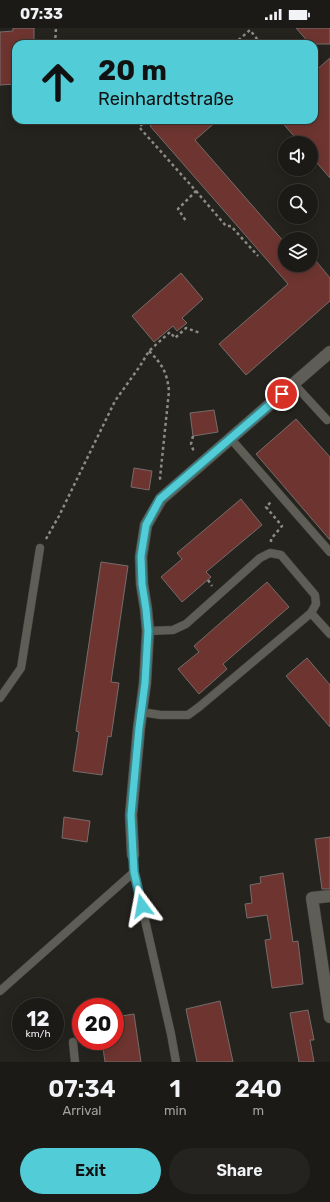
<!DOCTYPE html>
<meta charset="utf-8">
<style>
body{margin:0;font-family:Rubik,sans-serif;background:#24231f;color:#f1f3f6;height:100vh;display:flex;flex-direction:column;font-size:15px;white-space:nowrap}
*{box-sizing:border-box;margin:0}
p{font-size:13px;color:#a0a1a1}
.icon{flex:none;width:22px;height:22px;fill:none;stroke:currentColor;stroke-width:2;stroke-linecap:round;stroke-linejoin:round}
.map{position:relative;height:1034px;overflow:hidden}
.side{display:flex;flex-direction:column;background:#1b1a16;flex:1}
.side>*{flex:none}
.top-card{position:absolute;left:12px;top:12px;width:306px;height:84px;border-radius:12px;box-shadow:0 2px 10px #0003,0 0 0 1px #393835;background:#52ccd6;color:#111;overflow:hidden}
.tools{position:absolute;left:278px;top:108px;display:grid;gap:8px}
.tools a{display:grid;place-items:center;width:40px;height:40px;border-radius:50%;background:#1b1a16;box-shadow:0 2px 10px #0003,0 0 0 1px #393835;font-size:20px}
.speed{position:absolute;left:12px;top:970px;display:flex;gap:8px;font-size:20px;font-weight:700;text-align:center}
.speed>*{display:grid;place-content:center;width:52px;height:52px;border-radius:50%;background:#1b1a16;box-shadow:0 2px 10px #0003,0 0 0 1px #393835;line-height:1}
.speed small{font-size:10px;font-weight:400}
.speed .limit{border:6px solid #d22;background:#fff;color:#111}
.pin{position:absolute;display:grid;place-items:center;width:34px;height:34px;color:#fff;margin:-17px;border:2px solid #fff;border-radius:50%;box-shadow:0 1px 4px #0007}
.me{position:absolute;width:44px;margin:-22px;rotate:347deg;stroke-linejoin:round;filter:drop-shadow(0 0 3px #0008)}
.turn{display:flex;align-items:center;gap:14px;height:84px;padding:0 20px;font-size:18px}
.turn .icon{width:52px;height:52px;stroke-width:2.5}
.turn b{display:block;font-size:28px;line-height:34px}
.eta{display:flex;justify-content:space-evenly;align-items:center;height:68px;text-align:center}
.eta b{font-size:24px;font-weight:600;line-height:28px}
.cta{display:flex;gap:8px;margin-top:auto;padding:8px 20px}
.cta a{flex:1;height:46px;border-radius:24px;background:#52ccd6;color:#111;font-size:16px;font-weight:600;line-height:46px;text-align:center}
.cta a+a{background:#24231f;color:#f1f3f6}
.status{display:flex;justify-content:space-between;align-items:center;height:28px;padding:0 20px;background:#1b1a16;direction:ltr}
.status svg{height:11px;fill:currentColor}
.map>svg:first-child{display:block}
.building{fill:#6e3530;stroke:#756c6b}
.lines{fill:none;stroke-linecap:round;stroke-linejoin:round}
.lane-casing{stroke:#41403c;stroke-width:9}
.street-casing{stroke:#41403c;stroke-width:13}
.path{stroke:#8c8b87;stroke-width:2.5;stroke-dasharray:3 3;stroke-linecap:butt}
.lane{stroke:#5e5d56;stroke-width:8}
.street{stroke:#5e5d56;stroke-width:12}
.route-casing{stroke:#35858b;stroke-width:10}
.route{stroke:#52ccd6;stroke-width:7}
</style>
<div class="status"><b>07:33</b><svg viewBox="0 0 49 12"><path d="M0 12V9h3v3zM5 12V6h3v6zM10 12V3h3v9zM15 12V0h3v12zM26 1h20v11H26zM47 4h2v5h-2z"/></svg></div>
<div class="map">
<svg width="330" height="1034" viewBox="0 0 330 1034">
<rect width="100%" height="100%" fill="#24231e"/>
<g class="building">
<polygon points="13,0 34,0 34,16 16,16 16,56 0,57 0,4 13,3"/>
<polygon points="296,0 330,0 330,16 310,16"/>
<polygon points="330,30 330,150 311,128 311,115 300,115 280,92 314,92 314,44"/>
<polygon points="157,92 218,92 195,112 285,215 285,237 312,237 316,233 330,250 330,273 246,347 219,316 288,256 150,98"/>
<polygon points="181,245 203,271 182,290 187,295 177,303 173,298 154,314 132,288"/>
<polygon points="214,382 218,404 193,408 190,385"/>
<polygon points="296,391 330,429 330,512 256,426"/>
<polygon points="134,440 152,443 149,462 131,459"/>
<polygon points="241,471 262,497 206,544 211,549 182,574 161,549 182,531 177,525"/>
<polygon points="101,534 128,538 111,654 119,655 111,709 108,708 102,747 73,743 79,704 76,703"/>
<polygon points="267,554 289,579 223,636 227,641 199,666 178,641 199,624 194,618"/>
<polygon points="307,630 330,657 330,699 286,648"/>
<polygon points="64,789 90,793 87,814 62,810"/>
<polygon points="330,809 330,861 322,861 315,811"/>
<polygon points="283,845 293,914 298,913 303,956 272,960 265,912 271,911 267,887 247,890 245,876 252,875 250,857 261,855 260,849"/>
<polygon points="220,973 233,1034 197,1034 186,981"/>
<polygon points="308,982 314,1012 310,1012 314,1034 299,1034 290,985"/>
<polygon points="134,986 141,1034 105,1034 102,1013 115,1013 115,989"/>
</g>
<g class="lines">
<g class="lane-casing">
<g id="lane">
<polyline points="294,356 327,392"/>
<polyline points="231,411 330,524"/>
<polyline points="148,603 173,602 186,596 260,530 270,525 281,527 315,567 316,576 311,585"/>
<polyline points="0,670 21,640 40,520"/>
<polyline points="141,684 161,687 188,687 199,679 311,585 330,606"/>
<polyline points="133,827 134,844 171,1006 176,1034"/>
<polyline points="0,963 134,844"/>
<polyline points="73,1014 75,1034"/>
</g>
</g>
<g class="street-casing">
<g id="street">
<polyline points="133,827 131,787 139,700 145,655 148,603 146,581 142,556 141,529 146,497 161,471 330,324"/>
<polyline points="330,868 312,870 330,989"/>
</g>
</g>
<g class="path">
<polyline points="55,16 56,0"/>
<polyline points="234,16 250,2 261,16"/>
<polyline points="147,92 139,99 196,163 178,181 186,193"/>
<polyline points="271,94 273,92"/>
<polyline points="196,163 226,198 231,198 258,228"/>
<path d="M 149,323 C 162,336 167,344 169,363 L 160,450 L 161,454"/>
<polyline points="193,408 191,416 194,424"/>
<polyline points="46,511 59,488 115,373 140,338 149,323 170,304 175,310 186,300 200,305"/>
<polyline points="271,514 271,511 282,498 266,479 271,474"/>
<polyline points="208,552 212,558"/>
</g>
<use href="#lane" class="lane"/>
<use href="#street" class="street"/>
</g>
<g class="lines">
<g class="route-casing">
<polyline id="route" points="142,878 134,844 131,787 139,700 145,655 148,603 146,581 142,556 141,528 146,497 160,471 282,366"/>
</g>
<use href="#route" class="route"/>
</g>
</svg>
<div class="tools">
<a><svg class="icon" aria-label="sound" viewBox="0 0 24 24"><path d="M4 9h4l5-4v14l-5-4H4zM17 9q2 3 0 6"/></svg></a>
<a><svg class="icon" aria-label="search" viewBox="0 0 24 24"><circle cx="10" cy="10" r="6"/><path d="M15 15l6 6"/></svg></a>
<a><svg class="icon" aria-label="layers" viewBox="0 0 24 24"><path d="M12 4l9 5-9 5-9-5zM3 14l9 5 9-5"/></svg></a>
</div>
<div class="speed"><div>12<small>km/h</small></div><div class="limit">20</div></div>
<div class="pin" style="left:282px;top:366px;background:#d93025"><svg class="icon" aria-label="arrive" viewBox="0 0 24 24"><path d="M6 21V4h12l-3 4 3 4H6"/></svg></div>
<svg class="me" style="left:142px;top:878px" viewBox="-20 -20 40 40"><path d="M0-17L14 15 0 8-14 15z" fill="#52ccd6" stroke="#fff" stroke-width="4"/></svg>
<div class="top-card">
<div class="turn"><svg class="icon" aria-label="ahead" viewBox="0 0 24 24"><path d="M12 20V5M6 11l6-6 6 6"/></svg><div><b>20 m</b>Reinhardtstraße</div></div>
</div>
</div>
<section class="side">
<div class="eta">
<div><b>07:34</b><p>Arrival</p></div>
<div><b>1</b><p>min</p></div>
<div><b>240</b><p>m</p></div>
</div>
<div class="cta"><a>Exit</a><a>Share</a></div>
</section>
